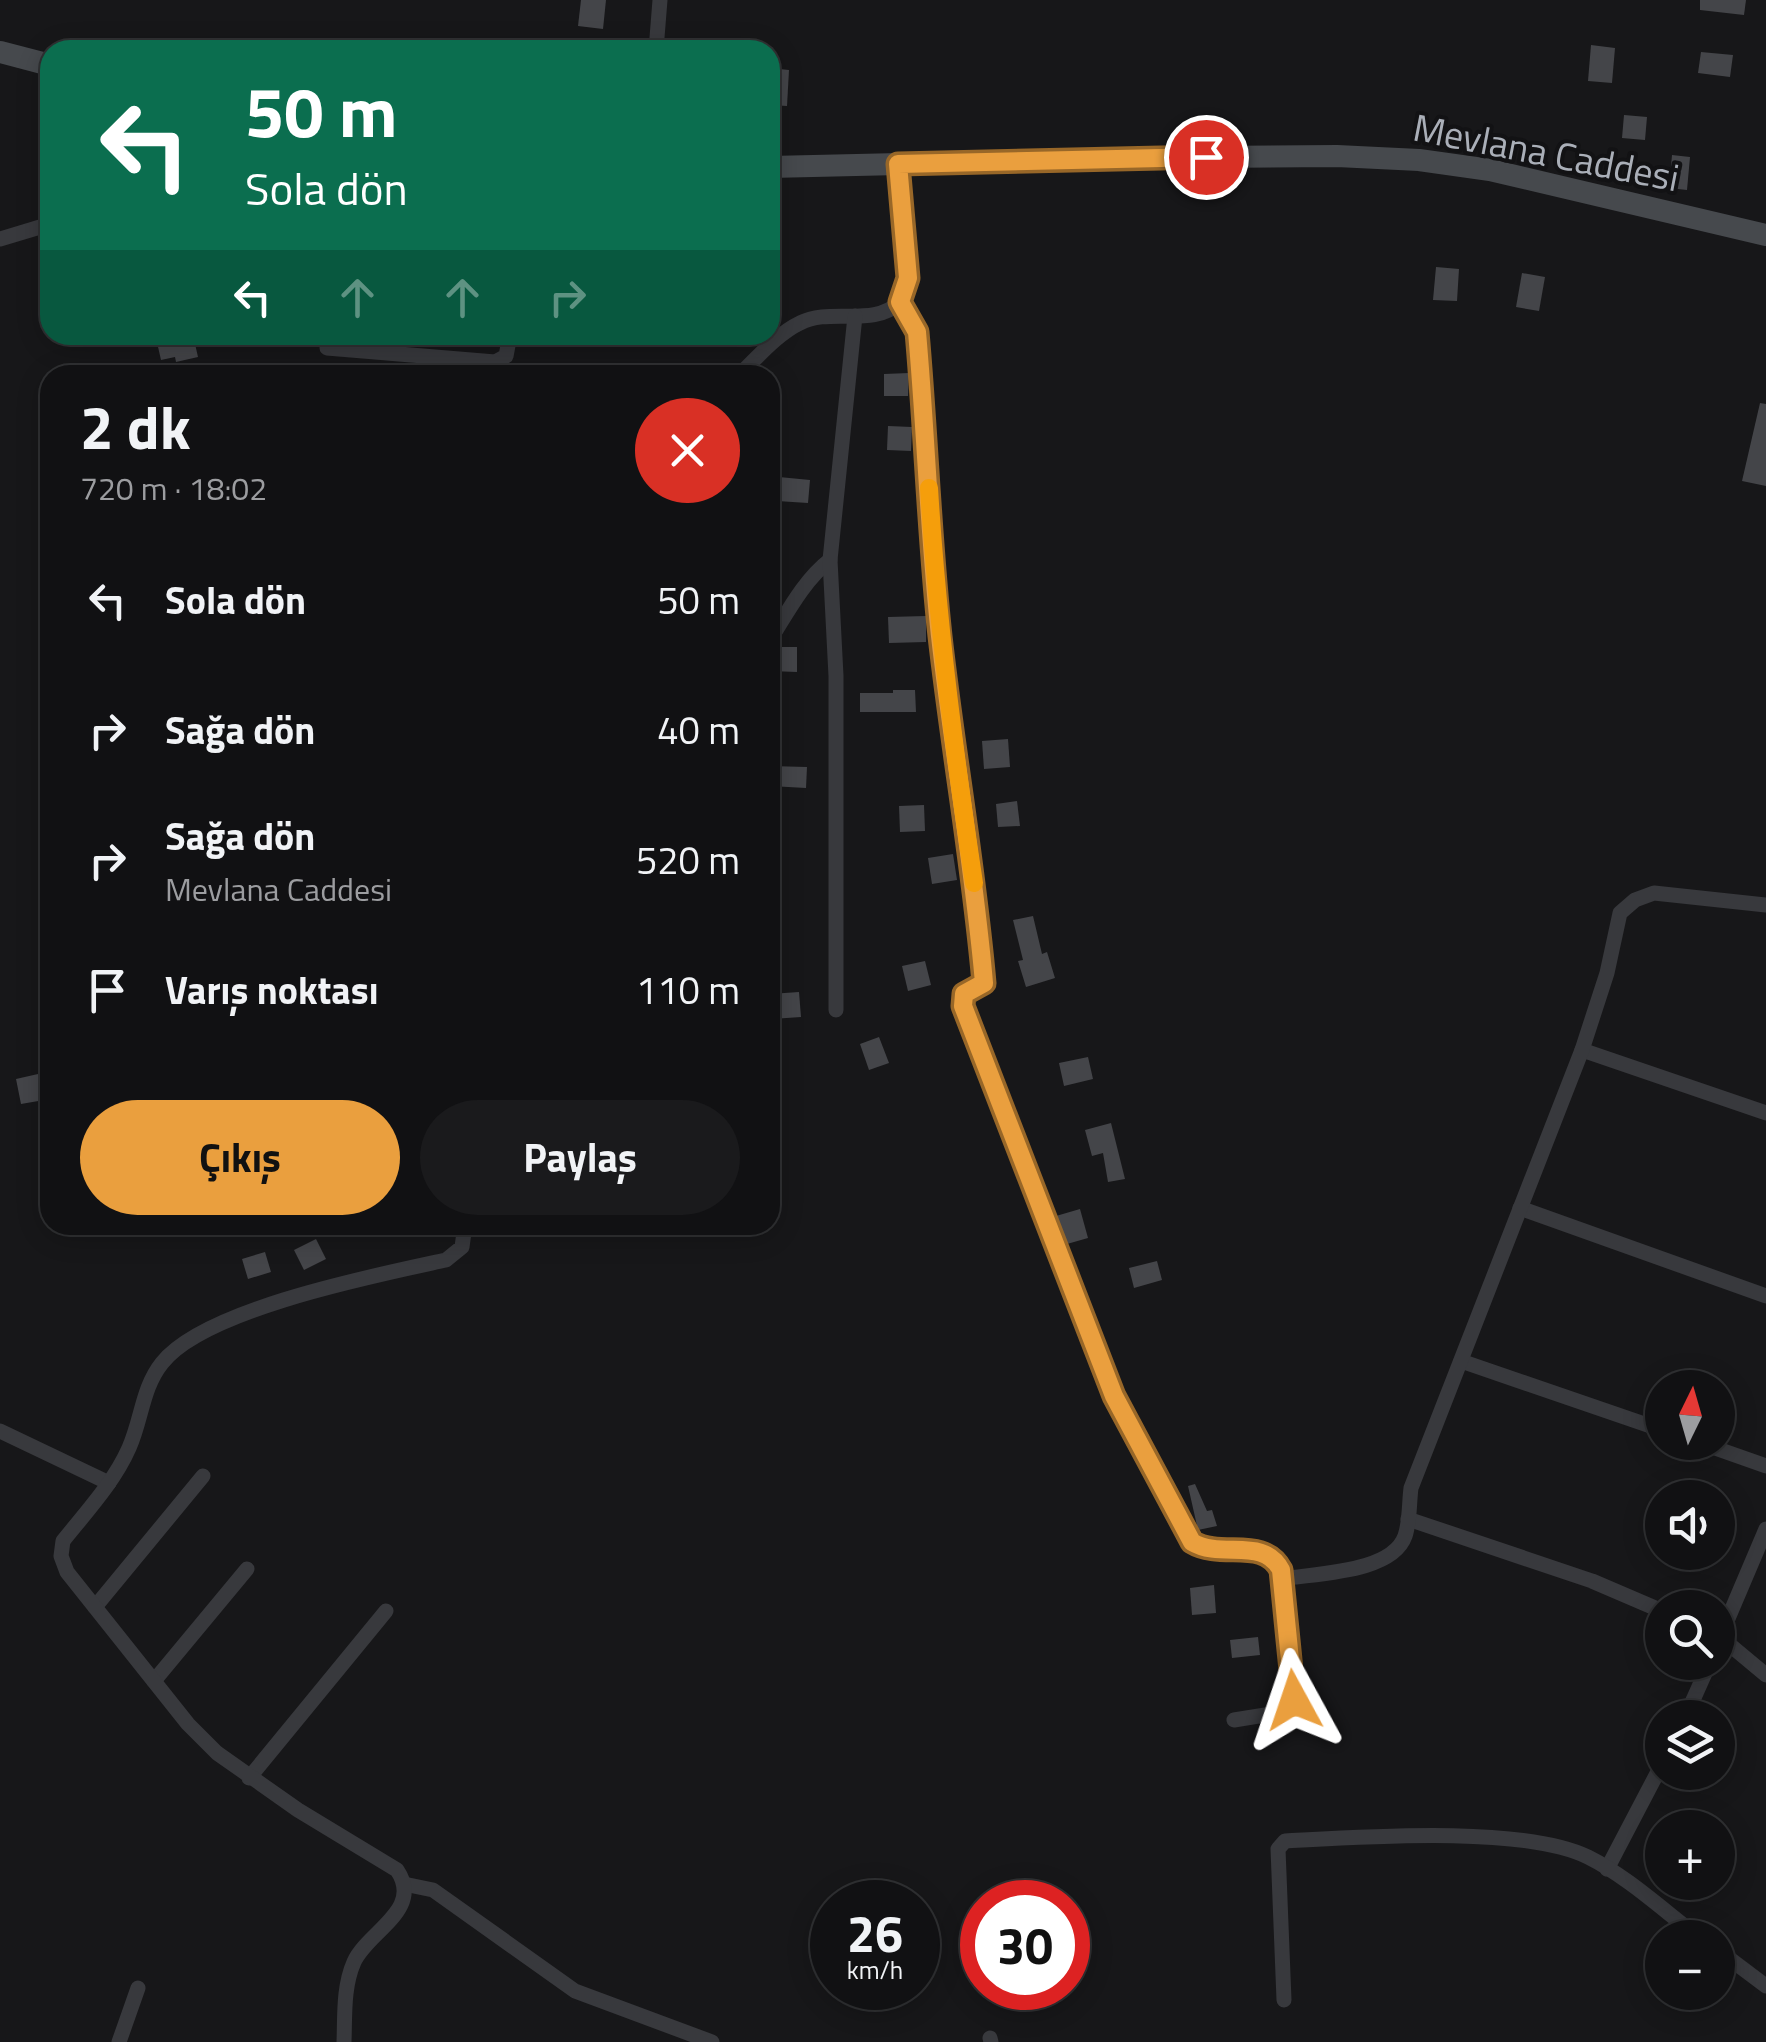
<!DOCTYPE html>
<html lang="tr">
<meta charset="utf-8">
<style>
body{margin:0;font-family:"Titillium Web",sans-serif;background:#1a1a1c;color:#f1f3f6;height:100vh;display:flex;flex-direction:column;font-size:38px;white-space:nowrap}
*{box-sizing:border-box;margin:0}
p{font-size:32px;color:#9c9da0}
.icon{flex:none;width:55px;height:55px;fill:none;stroke:currentColor;stroke-width:2;stroke-linecap:round;stroke-linejoin:round}
.map{position:relative;flex:1;overflow:hidden}
.drawer{position:absolute;left:40px;top:365px;width:740px;height:870px;display:flex;flex-direction:column;background:#111113;border-radius:30px;box-shadow:0 5px 25px #0003,0 0 0 2px #303133}
.drawer>*{flex:none}
.top-card{position:absolute;left:40px;top:40px;width:740px;height:305px;border-radius:30px;box-shadow:0 5px 25px #0003,0 0 0 2px #303133;background:#0b6e4f;color:#fff;overflow:hidden}
.needle{width:65px;rotate:5deg}
.controls{position:absolute;left:1645px;top:1370px;display:grid;gap:20px}
.controls a{display:grid;place-items:center;width:90px;height:90px;border-radius:50%;background:#111113;box-shadow:0 5px 25px #0003,0 0 0 2px #303133;font-size:50px}
.speed{position:absolute;left:810px;top:1880px;display:flex;gap:20px;font-size:50px;font-weight:700;text-align:center}
.speed>*{display:grid;place-content:center;width:130px;height:130px;border-radius:50%;background:#111113;box-shadow:0 5px 25px #0003,0 0 0 2px #303133;line-height:1}
.speed small{font-size:25px;font-weight:400}
.speed .limit{border:15px solid #d22;background:#fff;color:#111}
.pin{position:absolute;display:grid;place-items:center;width:85px;height:85px;color:#fff;margin:-42px;border:5px solid #fff;border-radius:50%;box-shadow:0 2px 10px #0007}
.me{position:absolute;width:110px;margin:-55px;rotate:355deg;stroke-linejoin:round;filter:drop-shadow(0 0 8px #0008)}
.turn{display:flex;align-items:center;gap:35px;height:210px;padding:0 40px;font-size:45px}
.turn .icon{width:130px;height:130px;stroke-width:2.5}
.turn b{display:block;font-size:70px;line-height:85px}
.lanes{display:flex;align-items:center;height:95px;padding:0 40px;background:#0003;justify-content:center;gap:50px;direction:ltr}
.lanes .off{opacity:.35}
.round{display:grid;place-items:center;flex:none;width:105px;height:105px;border-radius:52px;background:#1a1a1c}
.headline{display:flex;align-items:center;justify-content:space-between;height:170px;padding:0 40px}
h1{font-size:60px;font-weight:700;line-height:75px}
.button{display:flex;gap:20px;margin-top:auto;padding:20px 40px}
.button a{flex:1;height:115px;border-radius:60px;background:#ea9f3e;color:#111;font-size:40px;font-weight:700;line-height:115px;text-align:center}
.button a+a{background:#1a1a1c;color:#f1f3f6}
ul{padding:0;list-style:none}
li{display:flex;align-items:center;gap:30px;height:130px;padding:0 40px}
li div{flex:1}
li b{display:block;font-size:38px}
li em{font-style:normal}
.map>svg:first-child{display:block}
.building{fill:#444549}
.lines{fill:none;stroke-linecap:round;stroke-linejoin:round}
.street{stroke:#38393d;stroke-width:15}
.secondary{stroke:#46494d;stroke-width:22}
.route-casing{stroke:#986728;stroke-width:25}
.route{stroke:#ea9f3e;stroke-width:18}
.slow{stroke:#f59e0b;stroke-width:18}
.labels{text-anchor:middle;stroke-width:8;stroke-linejoin:round;paint-order:stroke}
.street-label{font-size:38px;fill:#aaafb8;stroke:#121214}
</style>
<div class="map">
<svg width="1766" height="2042" viewBox="0 0 1766 2042">
<rect width="100%" height="100%" fill="#171719"/>
<g class="building">
<polygon points="581,0 606,0 603,29 578,26"/>
<polygon points="1700,0 1746,0 1744,15 1700,10"/>
<polygon points="1591,45 1615,48 1612,83 1588,81"/>
<polygon points="1701,52 1733,55 1730,77 1698,73"/>
<polygon points="770,68 789,70 787,106 770,105"/>
<polygon points="1624,115 1647,117 1645,140 1622,138"/>
<polygon points="1672,155 1690,157 1687,190 1669,188"/>
<polygon points="1436,267 1459,269 1457,301 1433,300"/>
<polygon points="1522,273 1545,277 1539,311 1516,307"/>
<polygon points="170,335 193,335 198,357 176,362 175,357 161,360 156,338"/>
<polygon points="909,373 908,396 884,396 884,374"/>
<polygon points="1760,403 1766,404 1766,486 1742,481"/>
<polygon points="888,426 912,427 911,451 887,450"/>
<polygon points="779,477 810,480 808,503 777,501"/>
<polygon points="926,616 926,642 889,643 888,617"/>
<polygon points="779,647 797,647 797,672 770,671 770,651"/>
<polygon points="893,690 915,690 916,712 860,712 860,693 893,693"/>
<polygon points="1008,739 1010,767 984,769 982,741"/>
<polygon points="770,766 807,767 806,788 770,786"/>
<polygon points="1017,801 1020,826 998,827 996,804"/>
<polygon points="924,805 925,831 900,832 899,806"/>
<polygon points="953,854 957,880 932,884 928,858"/>
<polygon points="1033,916 1042,954 1047,952 1055,978 1026,987 1018,961 1023,960 1013,920"/>
<polygon points="925,961 931,985 908,991 902,966"/>
<polygon points="799,992 801,1017 772,1019 770,994"/>
<polygon points="879,1037 889,1063 869,1070 860,1044"/>
<polygon points="1088,1057 1093,1079 1064,1086 1059,1063"/>
<polygon points="38,1074 39,1077 50,1075 50,1099 21,1104 16,1079"/>
<polygon points="1111,1123 1125,1179 1108,1182 1103,1153 1092,1156 1085,1130"/>
<polygon points="1080,1209 1088,1238 1067,1244 1056,1216"/>
<polygon points="316,1239 326,1259 304,1270 294,1250"/>
<polygon points="265,1252 271,1272 248,1279 242,1259"/>
<polygon points="1157,1261 1162,1280 1134,1288 1129,1268"/>
<polygon points="1195,1484 1207,1511 1212,1510 1217,1526 1198,1530 1188,1486"/>
<polygon points="1214,1585 1216,1613 1192,1615 1190,1588"/>
<polygon points="1258,1637 1260,1655 1232,1658 1230,1640"/>
</g>
<g class="lines">
<g class="street">
<polyline points="656,50 660,0"/>
<polyline points="0,239 50,224"/>
<path d="M 900,302 L 917,332 L 936,599 L 978,910 L 984,983 L 967,991 L 963,1006 L 1113,1395 L 1192,1543 C 1226,1561 1263,1535 1281,1571 L 1295,1693 L 1290,1711 L 1234,1720"/>
<polyline points="327,348 495,362 506,356 510,335"/>
<path d="M 739,375 C 757,358 777,334 800,323 C 831,307 873,328 900,302 L 909,278 L 898,163"/>
<path d="M 770,640 C 787,613 804,580 830,560"/>
<polyline points="836,1010 836,676 830,560 855,316"/>
<polyline points="1582,1050 1766,1113"/>
<polyline points="1520,1208 1766,1296"/>
<polyline points="1461,1361 1662,1430"/>
<polyline points="0,1431 109,1483"/>
<polyline points="1698,1442 1766,1466"/>
<polyline points="1408,1519 1592,1581 1662,1611"/>
<path d="M 1282,1579 C 1316,1573 1392,1573 1405,1536 C 1410,1522 1409,1503 1411,1488 L 1582,1050 L 1607,973 L 1620,913 L 1635,900 L 1654,893 L 1766,905"/>
<polyline points="95,1607 203,1476"/>
<polyline points="1718,1635 1766,1675"/>
<polyline points="1718,1642 1766,1529"/>
<polyline points="154,1681 247,1569"/>
<polyline points="1685,1718 1710,1662"/>
<polyline points="249,1778 386,1611"/>
<polyline points="1607,1869 1662,1764"/>
<polyline points="404,1884 433,1890 575,1991 712,2042"/>
<polyline points="1718,1950 1766,1986"/>
<path d="M 1284,2000 L 1278,1849 L 1285,1841 C 1360,1837 1523,1825 1588,1857 C 1628,1877 1664,1911 1700,1938"/>
<polyline points="990,2038 991,2042"/>
<polyline points="119,2042 138,1988"/>
<path d="M 344,2042 C 345,2016 343,1987 354,1962 C 368,1931 424,1910 397,1870 L 298,1810 L 217,1753 L 188,1724 L 67,1572 L 61,1556 L 63,1541 C 87,1511 114,1482 129,1448 C 142,1419 142,1388 162,1363 C 204,1309 377,1275 446,1260 L 462,1247 L 465,1225"/>
</g>
<g class="secondary">
<polyline points="0,52 50,65"/>
<polyline points="770,167 1206,157 1337,156 1419,160 1490,170 1766,235"/>
</g>
</g>
<g class="lines">
<g class="route-casing">
<path id="route" d="M 1206,157 L 898,164 L 908,278 L 900,302 L 917,332 C 926,433 929,535 940,636 C 953,752 974,867 984,983 L 964,994 L 963,1006 L 1114,1396 L 1192,1542 C 1222,1560 1263,1536 1281,1570 L 1294,1700"/>
</g>
<use href="#route" class="route"/>
<path class="slow" d="M 929,488 C 937,621 954,752 974,883"/>
</g>
<g class="labels">
<g class="street-label">
<text transform="translate(1546 153) rotate(11)" y="13">Mevlana Caddesi</text>
</g>
</g>
</svg>
<div class="controls">
<a><svg class="needle" viewBox="-14 -14 28 28"><path d="M0-13l5 13h-10z" fill="#e53935"/><path d="M0 13l5-13h-10z" fill="#9c9da0"/></svg></a>
<a><svg class="icon" aria-label="sound" viewBox="0 0 24 24"><path d="M4 9h4l5-4v14l-5-4H4zM17 9q2 3 0 6"/></svg></a>
<a><svg class="icon" aria-label="search" viewBox="0 0 24 24"><circle cx="10" cy="10" r="6"/><path d="M15 15l6 6"/></svg></a>
<a><svg class="icon" aria-label="layers" viewBox="0 0 24 24"><path d="M12 4l9 5-9 5-9-5zM3 14l9 5 9-5"/></svg></a>
<a>+</a>
<a>−</a>
</div>
<div class="speed"><div>26<small>km/h</small></div><div class="limit">30</div></div>
<div class="pin" style="left:1206px;top:157px;background:#d93025"><svg class="icon" aria-label="arrive" viewBox="0 0 24 24"><path d="M6 21V4h12l-3 4 3 4H6"/></svg></div>
<svg class="me" style="left:1294px;top:1700px" viewBox="-20 -20 40 40"><path d="M0-17L14 15 0 8-14 15z" fill="#ea9f3e" stroke="#fff" stroke-width="4"/></svg>
<div class="top-card">
<div class="turn"><svg class="icon" aria-label="left" viewBox="0 0 24 24"><path d="M17 20v-9H6M10 6l-5 5 5 5"/></svg><div><b>50 m</b>Sola dön</div></div>
<div class="lanes"><svg class="icon" aria-label="left" viewBox="0 0 24 24"><path d="M17 20v-9H6M10 6l-5 5 5 5"/></svg><svg class="icon off" aria-label="ahead" viewBox="0 0 24 24"><path d="M12 20V5M6 11l6-6 6 6"/></svg><svg class="icon off" aria-label="ahead" viewBox="0 0 24 24"><path d="M12 20V5M6 11l6-6 6 6"/></svg><svg class="icon off" aria-label="right" viewBox="0 0 24 24"><path d="M7 20v-9h11M14 6l5 5-5 5"/></svg></div>
</div>
<section class="drawer">
<div class="headline"><div><h1>2 dk</h1><p>720 m · 18:02</p></div><a class="round" style="background:#d93025;color:#fff"><svg class="icon" aria-label="close" viewBox="0 0 24 24"><path d="M6 6l12 12M18 6L6 18"/></svg></a></div>
<ul>
<li><svg class="icon" aria-label="left" viewBox="0 0 24 24"><path d="M17 20v-9H6M10 6l-5 5 5 5"/></svg><div><b>Sola dön</b></div><em>50 m</em></li>
<li><svg class="icon" aria-label="right" viewBox="0 0 24 24"><path d="M7 20v-9h11M14 6l5 5-5 5"/></svg><div><b>Sağa dön</b></div><em>40 m</em></li>
<li><svg class="icon" aria-label="right" viewBox="0 0 24 24"><path d="M7 20v-9h11M14 6l5 5-5 5"/></svg><div><b>Sağa dön</b><p>Mevlana Caddesi</p></div><em>520 m</em></li>
<li><svg class="icon" aria-label="arrive" viewBox="0 0 24 24"><path d="M6 21V4h12l-3 4 3 4H6"/></svg><div><b>Varış noktası</b></div><em>110 m</em></li>
</ul>
<div class="button"><a>Çıkış</a><a>Paylaş</a></div>
</section>
</div>
